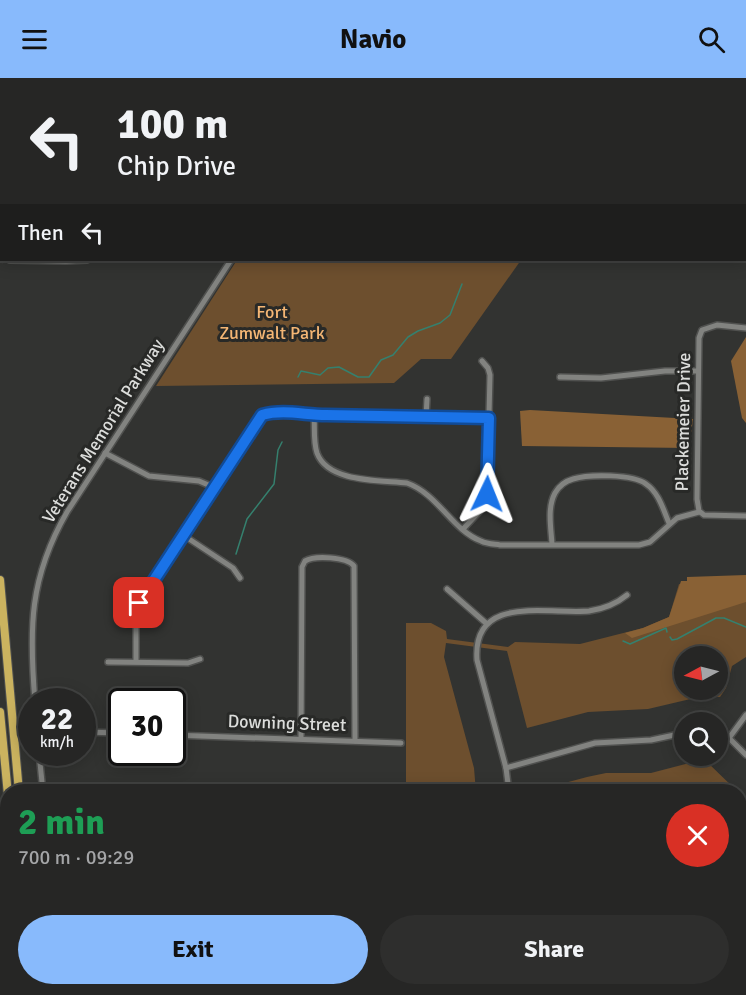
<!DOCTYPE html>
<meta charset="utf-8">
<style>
body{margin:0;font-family:Signika,sans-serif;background:#2e2e2d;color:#f1f3f6;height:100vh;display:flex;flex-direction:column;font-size:22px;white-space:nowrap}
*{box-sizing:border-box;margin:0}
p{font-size:20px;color:#a4a5a7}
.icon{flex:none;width:33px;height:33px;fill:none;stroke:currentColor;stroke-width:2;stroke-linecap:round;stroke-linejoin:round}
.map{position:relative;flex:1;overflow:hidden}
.details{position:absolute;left:0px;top:706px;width:747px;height:212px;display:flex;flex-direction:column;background:#262625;border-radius:24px 24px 0 0;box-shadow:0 3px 15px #0003,0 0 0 2px #424342}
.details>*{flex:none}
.guide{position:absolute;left:0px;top:0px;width:747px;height:183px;box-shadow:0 3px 15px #0003,0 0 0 2px #424342;background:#262625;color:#f1f3f6;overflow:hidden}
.needle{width:39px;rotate:263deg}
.tools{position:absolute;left:674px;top:568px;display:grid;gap:12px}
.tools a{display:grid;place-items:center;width:54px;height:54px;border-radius:50%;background:#262625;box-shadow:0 3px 15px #0003,0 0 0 2px #424342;font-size:30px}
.speed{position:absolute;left:18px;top:610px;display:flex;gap:12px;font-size:30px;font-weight:700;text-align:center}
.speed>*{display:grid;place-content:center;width:78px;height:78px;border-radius:50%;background:#262625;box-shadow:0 3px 15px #0003,0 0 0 2px #424342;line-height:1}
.speed small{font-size:15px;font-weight:400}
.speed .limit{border:3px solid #111;border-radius:9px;background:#fff;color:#111}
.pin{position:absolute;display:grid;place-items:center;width:51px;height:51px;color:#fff;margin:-26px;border-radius:12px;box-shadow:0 3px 9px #0006}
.me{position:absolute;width:66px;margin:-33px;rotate:2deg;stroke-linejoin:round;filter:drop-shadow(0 0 4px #0008)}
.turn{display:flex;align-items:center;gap:21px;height:126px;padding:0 18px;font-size:27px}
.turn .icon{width:78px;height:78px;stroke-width:2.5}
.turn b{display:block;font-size:42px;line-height:51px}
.then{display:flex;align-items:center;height:57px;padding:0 18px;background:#0003;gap:12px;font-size:22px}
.round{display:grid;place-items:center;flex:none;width:63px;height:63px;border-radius:32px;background:#2e2e2d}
.overview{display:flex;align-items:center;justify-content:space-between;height:102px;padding:0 18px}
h1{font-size:36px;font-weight:800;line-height:45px;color:#1e9e55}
.cta{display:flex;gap:12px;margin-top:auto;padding:12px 18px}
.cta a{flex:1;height:69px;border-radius:36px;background:#88bafc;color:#111;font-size:24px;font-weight:800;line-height:69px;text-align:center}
.cta a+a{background:#2e2e2d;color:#f1f3f6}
header{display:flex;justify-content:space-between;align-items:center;height:78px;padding:0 18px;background:#88bafc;color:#111;font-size:27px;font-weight:800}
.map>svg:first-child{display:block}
.green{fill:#6d4f2e;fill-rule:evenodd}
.forest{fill:#896135}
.water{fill:#35806e}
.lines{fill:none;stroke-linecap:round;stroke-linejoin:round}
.stream{stroke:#35806e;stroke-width:1.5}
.minor-casing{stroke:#50514f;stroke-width:8}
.highway-casing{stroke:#50514f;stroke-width:10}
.minor{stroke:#828380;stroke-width:5}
.highway{stroke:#cbb35f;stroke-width:8}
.route-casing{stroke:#114b97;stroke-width:15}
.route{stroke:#1a73e8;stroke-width:10}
.labels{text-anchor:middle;stroke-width:6;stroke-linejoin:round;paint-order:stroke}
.park-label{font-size:18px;fill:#f4b674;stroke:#282927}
.street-label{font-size:18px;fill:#dcdddb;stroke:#282927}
</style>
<header><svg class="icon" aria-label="menu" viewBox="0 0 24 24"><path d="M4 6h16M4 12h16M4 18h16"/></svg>Navio<svg class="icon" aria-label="search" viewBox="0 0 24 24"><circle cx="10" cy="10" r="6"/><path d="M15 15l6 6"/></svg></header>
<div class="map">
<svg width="746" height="917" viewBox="0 0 746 917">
<rect width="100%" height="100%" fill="#323331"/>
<g class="green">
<polygon points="344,0 709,0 344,2"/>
<polygon points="237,182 521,182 451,281 421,281 394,305 156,308"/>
<path d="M 679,506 L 746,512 L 746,579 L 732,588 L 726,610 L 720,619 L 699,619 L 648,631 L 588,634 L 527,650 L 507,573 L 446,565 L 444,579 L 474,690 L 476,714 L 406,714 L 406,545 L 431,545 L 446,553 L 447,561 L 508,569 L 515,564 L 580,566 L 643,550 L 669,539 ZM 684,579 L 717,579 L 717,612 L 684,612 Z"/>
<polygon points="697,683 707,684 738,714 531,714 587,699 606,695 651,695"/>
<polygon points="740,716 746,722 746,802 740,799"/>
</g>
<g class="forest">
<polygon points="746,259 746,345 742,340 731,283"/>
<polygon points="530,332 693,341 689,370 522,368 520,333"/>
<polygon points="746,497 746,524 632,560 625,555 643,550 669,539 681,503 687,503 687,499"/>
</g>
<polygon class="water" points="746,743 746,788 742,790 740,789 740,746"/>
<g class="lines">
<g class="stream">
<polyline points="298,299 301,293 320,297 328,290 339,289 358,299 369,299 381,282 393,277 408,259 418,253 440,245 450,237 462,206"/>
<polyline points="236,476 247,441 274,406 278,372 282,364"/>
<polyline points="670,559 672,562 677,561 716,540 724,540 746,549"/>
<polyline points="623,563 630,566 666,550 667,554"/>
<polyline points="360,917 362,910"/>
</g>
<g class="minor-casing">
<g id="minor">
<polyline points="85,0 91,2"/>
<polyline points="277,2 277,0"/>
<polyline points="0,180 2,181"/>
<polyline points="10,182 66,183 87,182"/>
<polyline points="746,250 717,247 702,252 699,260 697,421 699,433 704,437 746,438"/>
<polyline points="560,299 601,300 665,293 698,293"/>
<path d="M 314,337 C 315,349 313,363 317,375 C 328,405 381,402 407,405 C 438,416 452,452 481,463 C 487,466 494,466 500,467 L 639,467 L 650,464 L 677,440 L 699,434"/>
<polyline points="426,339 427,321"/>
<polyline points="105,375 149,398 199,403 213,409"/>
<polyline points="463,451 480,433 487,416 490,297 488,290 482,283"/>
<polyline points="183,457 233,490 240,500"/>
<path d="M 552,466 C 551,450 547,430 555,415 C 559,408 566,403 573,401 C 589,396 633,396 646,406 C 659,415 663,431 669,445"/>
<polyline points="447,511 487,546"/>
<path d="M 136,583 L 136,537 L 139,525 L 262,337 C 283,331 305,337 326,337 C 380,338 435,339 489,340"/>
<polyline points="108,584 188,585 200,581"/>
<path d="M 35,624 C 29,551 29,500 67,434 L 231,182"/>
<polyline points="82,654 122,655"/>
<polyline points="717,655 729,660 746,677"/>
<polyline points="172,657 401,665"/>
<polyline points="729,660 746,637"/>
<path d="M 301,661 L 302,489 L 305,483 C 315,477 347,479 354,488 L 355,663"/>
<polyline points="39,675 43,714"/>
<polyline points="506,690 595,665 651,662 684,655"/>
<path d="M 509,714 L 506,690 L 477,582 C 472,515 549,537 589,533 C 603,531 616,526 627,517"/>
<polyline points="740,841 746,847"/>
<polyline points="58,910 58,917"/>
<polyline points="725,910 742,917"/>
<polyline points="276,914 313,916"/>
<polyline points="184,917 184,910"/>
<polyline points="229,917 229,910"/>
</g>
</g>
<g class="highway-casing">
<g id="highway">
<polyline points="0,502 19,714"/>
<polyline points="0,634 8,717"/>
<polyline points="25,910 25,917"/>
<polyline points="37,910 37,917"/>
</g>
</g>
<use href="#minor" class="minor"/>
<use href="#highway" class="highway"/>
</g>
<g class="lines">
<g class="route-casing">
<path id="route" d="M 139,525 L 262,337 C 283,331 305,337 326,337 C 380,338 435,339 489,340 L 487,416"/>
</g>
<use href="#route" class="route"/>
</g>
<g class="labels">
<g class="park-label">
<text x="272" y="240">Fort<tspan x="272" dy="21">Zumwalt Park</tspan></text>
</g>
<g class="street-label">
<text transform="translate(683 344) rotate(-89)" y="6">Plackemeier Drive</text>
<text transform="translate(103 353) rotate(-58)" y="6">Veterans Memorial Parkway</text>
<text transform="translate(287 645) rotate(2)" y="6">Downing Street</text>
</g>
</g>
</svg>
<div class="tools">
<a><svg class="needle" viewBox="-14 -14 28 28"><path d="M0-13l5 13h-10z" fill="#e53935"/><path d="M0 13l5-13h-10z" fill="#a4a5a7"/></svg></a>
<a><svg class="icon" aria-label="search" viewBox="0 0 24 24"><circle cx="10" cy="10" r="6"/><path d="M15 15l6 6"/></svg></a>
</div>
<div class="speed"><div>22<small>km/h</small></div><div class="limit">30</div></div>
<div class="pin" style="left:139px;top:525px;background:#d93025"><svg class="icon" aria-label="arrive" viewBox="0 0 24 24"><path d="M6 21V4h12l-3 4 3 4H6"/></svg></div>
<svg class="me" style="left:487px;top:416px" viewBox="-20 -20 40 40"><path d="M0-17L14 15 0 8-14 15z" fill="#1a73e8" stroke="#fff" stroke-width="4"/></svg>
<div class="guide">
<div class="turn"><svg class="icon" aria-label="left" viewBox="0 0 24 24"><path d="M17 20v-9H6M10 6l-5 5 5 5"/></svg><div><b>100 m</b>Chip Drive</div></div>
<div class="then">Then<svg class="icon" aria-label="left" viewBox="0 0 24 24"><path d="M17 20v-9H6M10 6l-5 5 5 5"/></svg></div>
</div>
<section class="details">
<div class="overview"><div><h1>2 min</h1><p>700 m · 09:29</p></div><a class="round" style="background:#d93025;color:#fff"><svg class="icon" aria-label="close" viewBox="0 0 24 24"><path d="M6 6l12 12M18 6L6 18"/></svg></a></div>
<div class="cta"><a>Exit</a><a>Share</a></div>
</section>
</div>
